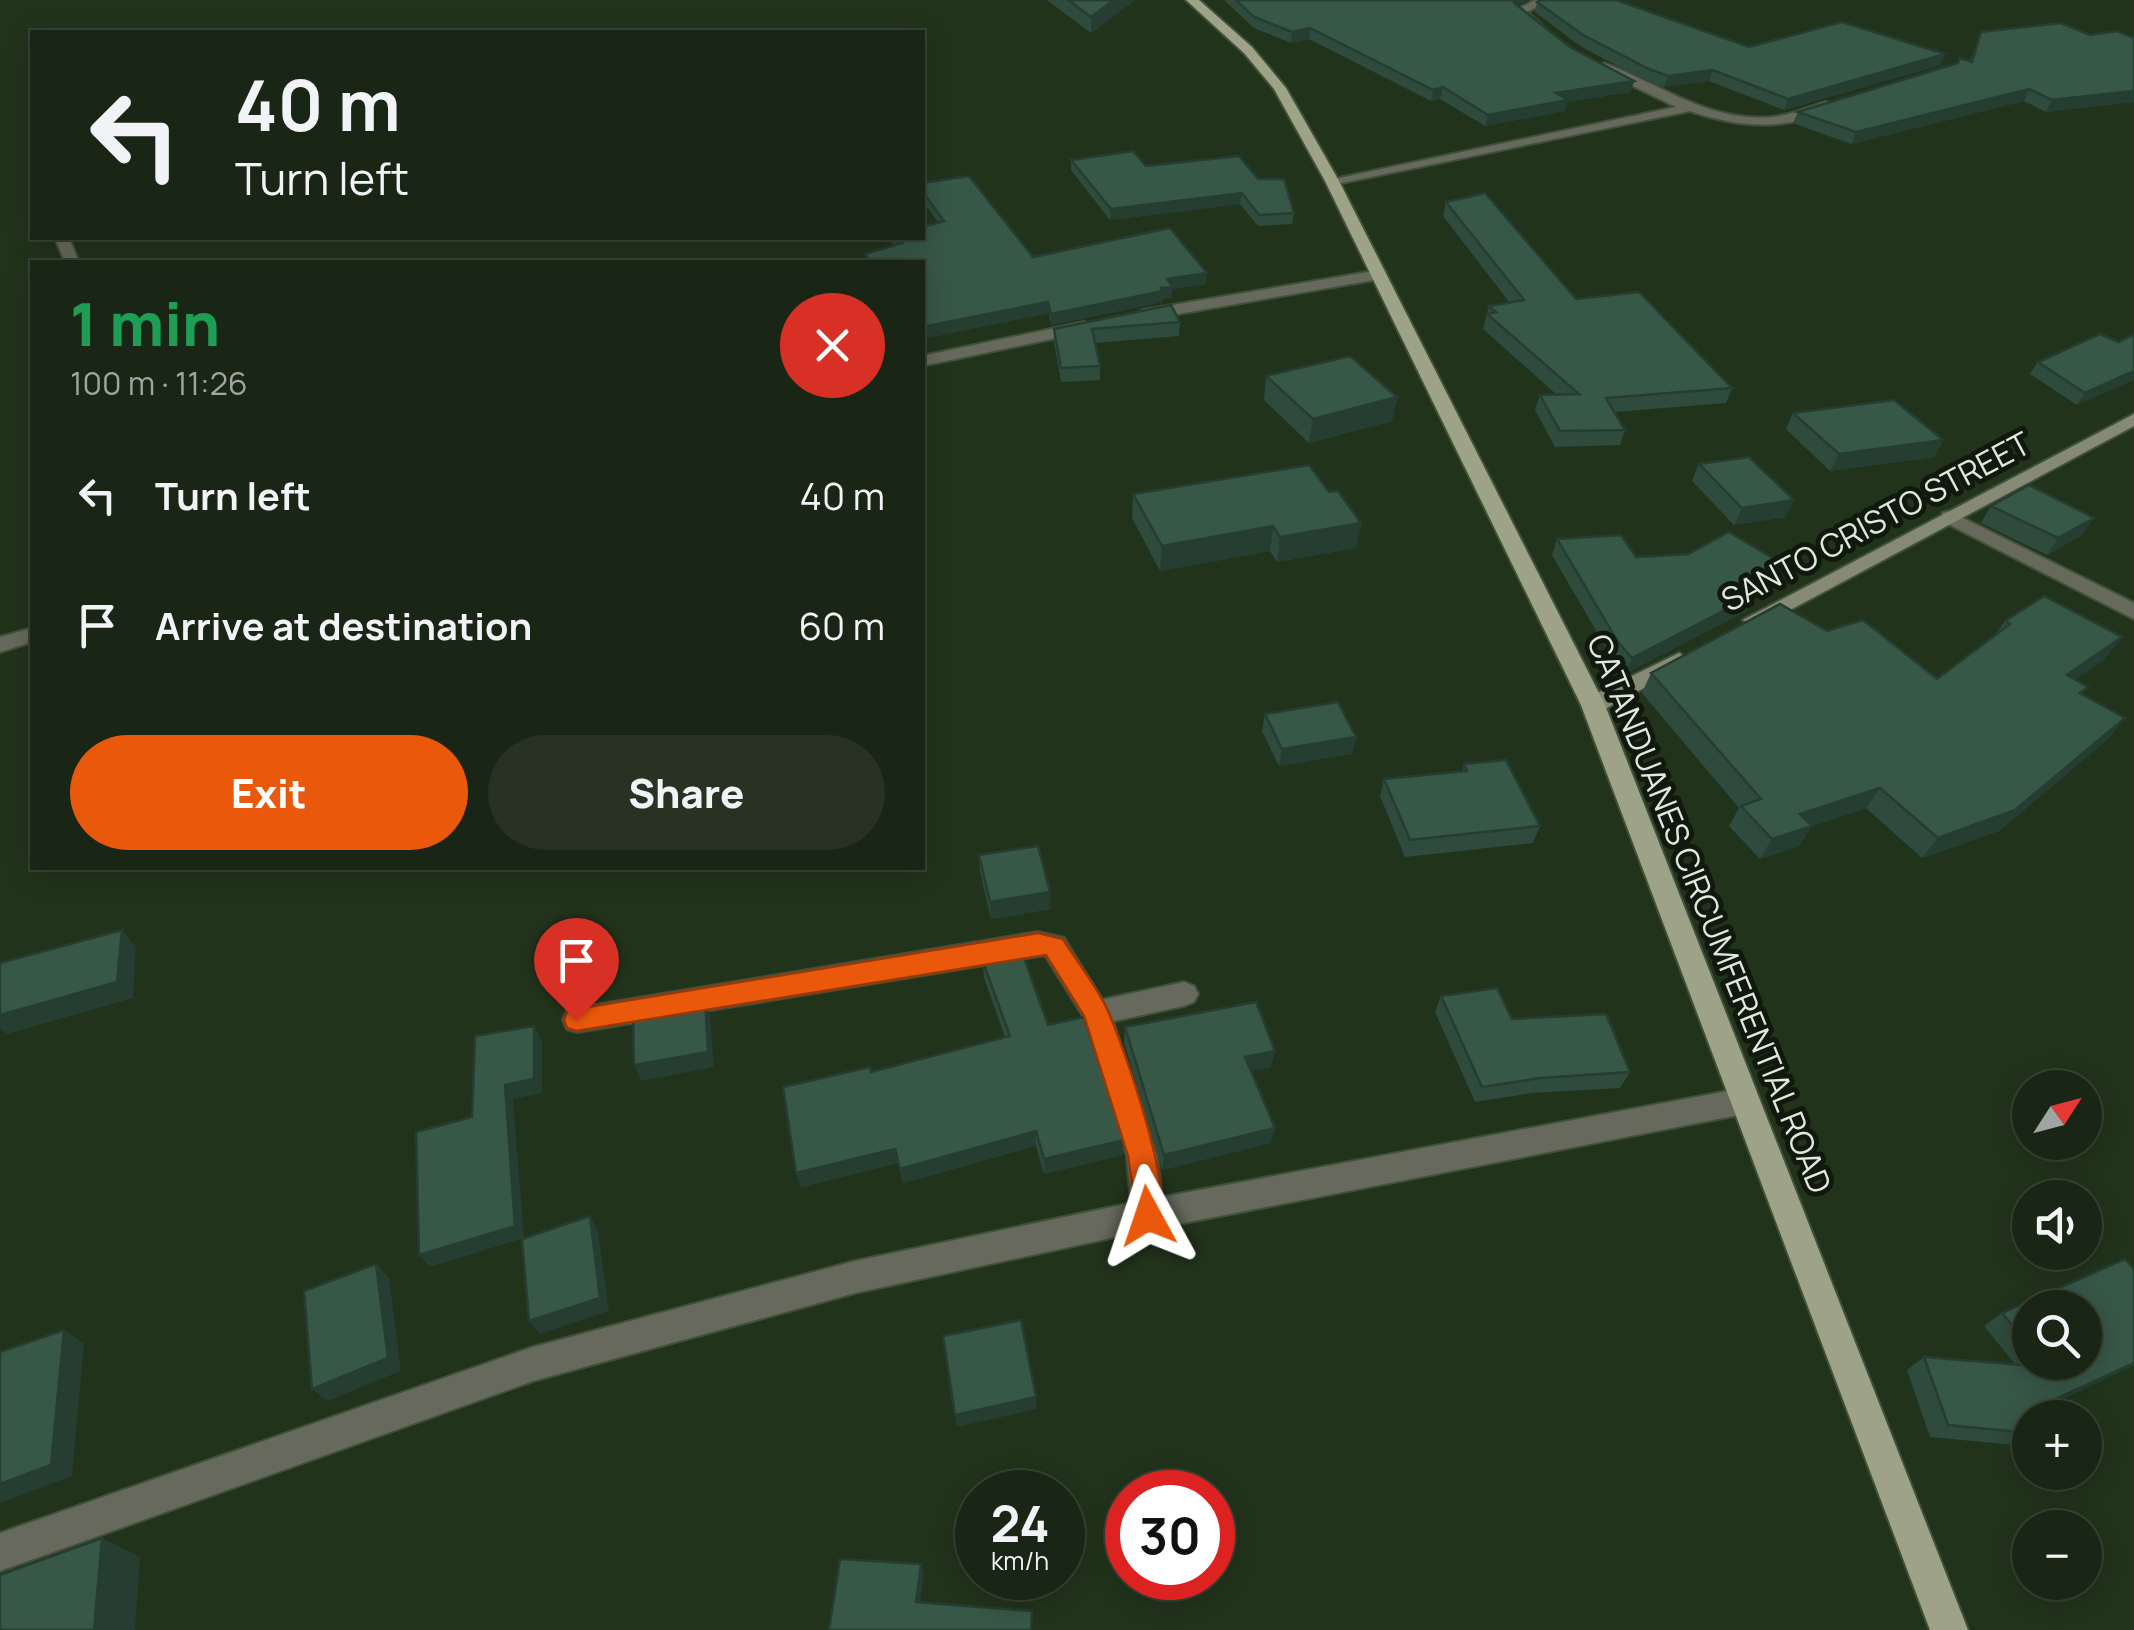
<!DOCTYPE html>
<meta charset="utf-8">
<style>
body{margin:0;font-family:Manrope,sans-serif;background:#273222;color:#f1f3f6;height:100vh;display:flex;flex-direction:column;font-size:38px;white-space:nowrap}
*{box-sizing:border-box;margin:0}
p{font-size:32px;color:#9fa5a0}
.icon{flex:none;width:55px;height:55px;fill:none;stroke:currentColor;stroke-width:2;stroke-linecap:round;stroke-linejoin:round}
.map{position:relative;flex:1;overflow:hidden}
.side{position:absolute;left:30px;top:260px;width:895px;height:610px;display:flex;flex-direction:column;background:#1a2615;border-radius:0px;box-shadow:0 5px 25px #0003,0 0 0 2px #384334}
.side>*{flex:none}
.hud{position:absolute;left:30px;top:30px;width:895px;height:210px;border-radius:0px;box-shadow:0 5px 25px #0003,0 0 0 2px #384334;background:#1a2615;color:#f1f3f6;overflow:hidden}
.needle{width:65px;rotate:54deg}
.buttons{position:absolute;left:2012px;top:1070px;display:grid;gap:20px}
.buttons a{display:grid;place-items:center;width:90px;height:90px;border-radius:50%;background:#1a2615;box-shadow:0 5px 25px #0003,0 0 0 2px #384334;font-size:50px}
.speed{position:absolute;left:955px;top:1470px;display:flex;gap:20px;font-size:50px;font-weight:700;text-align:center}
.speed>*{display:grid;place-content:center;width:130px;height:130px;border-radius:50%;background:#1a2615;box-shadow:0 5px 25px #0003,0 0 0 2px #384334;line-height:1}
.speed small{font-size:25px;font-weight:400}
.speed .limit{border:15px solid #d22;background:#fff;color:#111}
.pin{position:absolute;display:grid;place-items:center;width:85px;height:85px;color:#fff;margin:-102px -42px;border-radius:50% 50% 50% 0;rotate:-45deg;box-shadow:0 0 10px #0007}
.pin .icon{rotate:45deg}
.me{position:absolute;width:110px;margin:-55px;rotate:355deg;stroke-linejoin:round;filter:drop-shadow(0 0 8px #0008)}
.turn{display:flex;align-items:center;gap:35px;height:210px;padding:0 40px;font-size:45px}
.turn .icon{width:130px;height:130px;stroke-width:2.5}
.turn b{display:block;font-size:70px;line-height:85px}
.round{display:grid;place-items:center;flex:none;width:105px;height:105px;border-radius:52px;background:#273222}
.headline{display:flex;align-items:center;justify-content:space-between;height:170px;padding:0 40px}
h1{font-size:60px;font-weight:800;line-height:75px;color:#1e9e55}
.cta{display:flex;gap:20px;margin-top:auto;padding:20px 40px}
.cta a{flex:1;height:115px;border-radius:60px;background:#ea580c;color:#fff;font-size:40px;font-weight:800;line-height:115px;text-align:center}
.cta a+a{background:#273222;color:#f1f3f6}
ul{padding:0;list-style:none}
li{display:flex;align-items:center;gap:30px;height:130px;padding:0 40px}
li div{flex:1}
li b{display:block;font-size:38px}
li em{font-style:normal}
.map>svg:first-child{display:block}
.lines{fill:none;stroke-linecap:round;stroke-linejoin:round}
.lane-casing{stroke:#40503b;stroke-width:4}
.street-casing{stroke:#40503b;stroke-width:4}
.secondary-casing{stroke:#40503b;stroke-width:4}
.primary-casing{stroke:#40503b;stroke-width:4}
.lane{fill:#66695b;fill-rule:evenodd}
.street{fill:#66695b;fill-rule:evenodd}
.secondary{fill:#868974;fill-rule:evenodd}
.primary{fill:#9ea387;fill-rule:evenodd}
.wall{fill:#2f4b3d;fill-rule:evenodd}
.shaded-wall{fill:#263d32}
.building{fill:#375747;stroke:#263d32;stroke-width:2.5}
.route{fill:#ea580c;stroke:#983908;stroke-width:2.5}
.labels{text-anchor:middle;stroke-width:10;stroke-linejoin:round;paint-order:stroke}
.street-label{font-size:32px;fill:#dfeadc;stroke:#11190e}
</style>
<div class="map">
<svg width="2134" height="1630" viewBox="0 0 2134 1630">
<rect width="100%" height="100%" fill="#22331c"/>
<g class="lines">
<g class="lane-casing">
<polygon id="lane" points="1184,982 1194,986 1198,994 1194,1002 1184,1006 1096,1025 1086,1021 1082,1013 1086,1005 1096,1001"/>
</g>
<g class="street-casing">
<g id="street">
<polygon points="1535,0 1550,0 1527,12 1547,30 1547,34 1539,34 1514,11"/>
<path d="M 1604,63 C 1660,84 1710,123 1773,117 C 1791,115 1809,107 1826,102 L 1832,106 C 1790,133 1736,127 1690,111 L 1332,185 L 1325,181 L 1676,107 L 1600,70 Z"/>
<polygon points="55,238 69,238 79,262 65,262"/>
<polygon points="1380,270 1386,272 1386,278 1143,320 1135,315 1143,310"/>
<polygon points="1084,322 1092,327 1090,331 922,366 922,356"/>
<polygon points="1949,511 2134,603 2134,619 1942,521 1942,513"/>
<polygon points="32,628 32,642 0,652 0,637"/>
<polygon points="1038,932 1064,938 1110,1013 1157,1156 1162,1197 1744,1088 1755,1092 1759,1101 1755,1110 1744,1114 1148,1230 855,1293 533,1381 0,1571 0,1533 533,1347 855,1261 1131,1203 1127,1156 1083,1016 1045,955 577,1032 567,1029 563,1020 567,1011 577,1008"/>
</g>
</g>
<g class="secondary-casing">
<g id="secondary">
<polygon points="2134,414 2134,426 1762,625 1754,627 1743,620"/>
<polygon points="1679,653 1690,660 1687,665 1601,711 1593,713 1581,705 1585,699"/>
</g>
</g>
<g class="primary-casing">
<polygon id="primary" points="1186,0 1199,0 1252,47 1286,88 1339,181 1605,705 1968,1630 1930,1630 1581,705 1325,181 1274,89 1244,53"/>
</g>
<use href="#lane" class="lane"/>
<use href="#street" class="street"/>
<use href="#secondary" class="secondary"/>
<use href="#primary" class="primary"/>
</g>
<g class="wall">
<polygon points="1047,0 1135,0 1091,33"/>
<polygon points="1224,0 1528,0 1517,5 1631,92 1567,102 1565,111 1485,126 1440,99 1431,101 1309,39 1291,43 1254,28"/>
<polygon points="1537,2 1749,47 1945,54 1940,65 1784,110 1709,81 1664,87 1646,81 1580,46 1535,12"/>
<polygon points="1981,32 2134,38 2134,102 2046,112 2024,101 1851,144 1793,123 1798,112 1970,61"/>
<polygon points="1071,160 1146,166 1258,179 1294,213 1292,224 1258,226 1240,204 1110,220 1071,170"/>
<polygon points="922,191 1033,257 1206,284 1172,289 1172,297 1162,299 1162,302 1051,325 1049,313 922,339 922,262 866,262 865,254 893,246 892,238 922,238 938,222 922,200"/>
<polygon points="1446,202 1576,299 1732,388 1726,403 1615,412 1625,430 1620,445 1555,447 1535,410 1540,395 1557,395 1483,329 1489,306 1510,303 1443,216"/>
<polygon points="1180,322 1179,336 1095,343 1100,366 1100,380 1061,382 1054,342 1054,329"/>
<polygon points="2119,342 2077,405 2030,374 2038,362"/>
<polygon points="1266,376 1397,397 1392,421 1309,443 1264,400"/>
<polygon points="1793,413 1943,440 1934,457 1830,471 1786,429"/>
<polygon points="1699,464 1786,517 1734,525 1692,481"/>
<polygon points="1329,492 1361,523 1356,548 1277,562 1270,551 1160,571 1132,518 1133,494"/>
<polygon points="1991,506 2082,535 2047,555 1981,523"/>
<polygon points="1557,539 1636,557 1779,562 1771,578 1746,591 1754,595 1746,611 1625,674 1612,658 1552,555"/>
<polygon points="2005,621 2106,658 2075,679 2082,695 2125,718 2108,739 1999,831 1922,858 1866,808 1812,826 1799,846 1760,859 1729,826 1739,808 1642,693 1651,673 1827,631 1937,679 1994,636"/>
<polygon points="1265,714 1356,737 1352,754 1279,766 1262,731"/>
<polygon points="1464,764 1540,826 1533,843 1405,857 1380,796 1384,779 1462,772"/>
<polygon points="979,855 1051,909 991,919 980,872"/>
<polygon points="983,962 1048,1025 1123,1155 1044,1174 1036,1146 903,1183 898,1163 801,1187 796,1173 871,1072 1005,1037 984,978"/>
<polygon points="1441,996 1630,1072 1620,1088 1532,1093 1475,1102 1435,1012"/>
<polygon points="1125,1027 1271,1067 1251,1071 1271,1143 1162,1170 1124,1043"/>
<path d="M 2134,1269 L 2134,1365 L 2037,1411 L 2030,1418 L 2030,1443 L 2026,1446 L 1930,1437 L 1907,1370 L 1924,1357 L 2015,1364 L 1984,1326 L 2002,1313 ZM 2030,1308 L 2085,1362 L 2030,1362 Z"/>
</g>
<g class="shaded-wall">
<polygon points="1114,0 1135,0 1091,33 1091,17"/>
<polygon points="1514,0 1528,0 1512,8"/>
<polygon points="1310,28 1309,39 1291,43 1292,32"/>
<polygon points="1945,54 1940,65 1784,110 1788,99"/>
<polygon points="1713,70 1709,81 1664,87 1668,76"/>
<polygon points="1634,81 1631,92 1567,102 1565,111 1485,126 1488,115 1556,93"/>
<polygon points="1443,87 1440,99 1431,101 1433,90"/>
<polygon points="2029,89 2024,101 1851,144 1856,132"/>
<polygon points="2134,91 2134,102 2046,112 2052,100"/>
<polygon points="1242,193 1240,204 1110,220 1111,209"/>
<polygon points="1207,273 1206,284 1172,289 1172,297 1162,299 1162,302 1051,325 1051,314 1161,288 1167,279"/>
<polygon points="1048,302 1049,313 922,339 922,327"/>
<polygon points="2134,371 2134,380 2077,405 2085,393"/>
<polygon points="1397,397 1392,421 1309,443 1313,419"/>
<polygon points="1943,440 1934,457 1830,471 1839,454"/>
<polygon points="1794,500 1786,517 1734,525 1742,508"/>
<polygon points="2094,518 2082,535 2047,555 2058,538"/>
<polygon points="1361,523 1356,548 1277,562 1280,537"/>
<polygon points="1273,526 1270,551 1160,571 1162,546"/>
<polygon points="1779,562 1771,578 1728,601 1735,585"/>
<polygon points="1754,595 1746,611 1625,674 1632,658"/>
<polygon points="2122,637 2106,658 2051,696 2067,675"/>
<polygon points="2125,718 2108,739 1999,831 1922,858 1938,838"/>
<polygon points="1356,737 1352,754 1279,766 1282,749"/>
<polygon points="1880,788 1866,808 1812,826 1799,846 1760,859 1772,839 1800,814"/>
<polygon points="1050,892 1051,909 991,919 990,902"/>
<polygon points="122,930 136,947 133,998 7,1034 0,1028 0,1015"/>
<polygon points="705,998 710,1014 714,1067 641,1081 634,1065"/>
<polygon points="534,1026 542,1041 542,1093 513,1099 524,1238 430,1267 419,1255"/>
<polygon points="1275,1051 1271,1067 1242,1073 1245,1057"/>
<polygon points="1275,1128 1271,1143 1162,1170 1164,1155"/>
<polygon points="1036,1131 1036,1146 903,1183 900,1169"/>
<polygon points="1124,1140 1123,1155 1044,1174 1044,1159"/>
<polygon points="895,1149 898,1163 801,1187 796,1173"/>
<polygon points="590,1216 598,1231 609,1311 540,1334 529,1321"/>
<polygon points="376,1264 389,1278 401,1371 327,1401 312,1389"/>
<polygon points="64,1330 84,1343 72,1476 0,1503 0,1484"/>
<polygon points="2134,1363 2134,1365 2016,1420 2036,1408"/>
<polygon points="1036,1397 1037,1409 957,1427 955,1415"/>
<polygon points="102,1538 140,1557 135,1630 94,1630"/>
<polygon points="921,1564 924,1574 919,1610 916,1602"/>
</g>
<g class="building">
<polygon points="1068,0 1114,0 1091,17"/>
<polygon points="1236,0 1514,0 1514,3 1570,47 1634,81 1556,93 1568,100 1488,115 1443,87 1433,90 1310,28 1292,32 1254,17"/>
<polygon points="1541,0 1616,0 1749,47 1842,22 1945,54 1788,99 1713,70 1668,76 1649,69 1583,35 1537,2"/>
<polygon points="2061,23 2090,35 2117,31 2134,38 2134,91 2052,100 2029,89 1856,132 1798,112 1958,63 1960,58 1972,62 1981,32"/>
<polygon points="1133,151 1146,166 1239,156 1258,179 1284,179 1294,213 1259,215 1242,193 1111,209 1071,160"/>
<polygon points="969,176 1033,257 1170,228 1207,273 1167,279 1173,287 1161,288 1163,291 1051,314 1048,302 922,327 922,262 871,262 865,254 902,243 895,238 922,238 922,227 944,221 922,191 922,183"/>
<polygon points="1485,193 1576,299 1639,292 1732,388 1606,398 1625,430 1560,431 1540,395 1579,394 1487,314 1496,312 1489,306 1524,300 1446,202"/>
<polygon points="1171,305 1180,322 1092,329 1100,366 1061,368 1054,329"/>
<polygon points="2100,334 2119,342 2134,334 2134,371 2085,393 2038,362"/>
<polygon points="1350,356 1397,397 1313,419 1266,376"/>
<polygon points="1894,400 1943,440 1839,454 1793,413"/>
<polygon points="1749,457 1794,500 1742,508 1699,464"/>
<polygon points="1309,465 1329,492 1338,491 1361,523 1280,537 1273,526 1162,546 1133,494"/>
<polygon points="2029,485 2094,518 2058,538 1991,506"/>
<polygon points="1729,532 1779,562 1735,585 1754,595 1632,658 1618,642 1557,539 1621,535 1636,557 1688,554"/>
<polygon points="2044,596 2122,637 2067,675 2088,687 2080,693 2125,718 2015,810 1938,838 1880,788 1800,814 1812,826 1772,839 1741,806 1761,799 1651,673 1780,604 1827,631 1863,620 1937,679 2010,624 2005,621"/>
<polygon points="1338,702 1356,737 1282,749 1265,714"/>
<polygon points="1506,760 1540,826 1410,840 1384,779 1467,771 1464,764"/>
<polygon points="1038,846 1050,892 990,902 979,855"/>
<polygon points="122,930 117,982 0,1015 0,963"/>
<polygon points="1022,952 1048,1025 1084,1017 1124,1140 1044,1159 1036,1131 900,1169 895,1149 796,1173 783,1087 870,1067 871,1072 1010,1036 983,962"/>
<polygon points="1497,988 1512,1019 1606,1014 1630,1072 1540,1078 1482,1087 1441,996"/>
<polygon points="705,998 708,1052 634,1065 633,1009"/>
<polygon points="1256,1002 1275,1051 1245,1057 1275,1128 1164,1155 1125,1027"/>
<polygon points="534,1026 534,1079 505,1085 515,1226 419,1255 416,1132 472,1117 475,1036"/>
<polygon points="590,1216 600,1298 529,1321 522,1239"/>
<polygon points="2125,1259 2134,1269 2134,1363 2036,1408 2040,1418 2030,1418 2030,1433 1948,1425 1924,1357 2047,1367 2043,1362 2085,1362 2085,1308 2030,1308 2030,1347 2002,1313"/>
<polygon points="376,1264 388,1358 312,1389 304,1291"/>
<polygon points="1021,1320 1036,1397 955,1415 943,1336"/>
<polygon points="64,1330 51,1465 0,1484 0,1352"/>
<polygon points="102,1538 94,1630 0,1630 0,1575"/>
<polygon points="840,1559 921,1564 916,1602 1032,1611 1031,1630 829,1630"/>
</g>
<path class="route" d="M 1038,933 L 1063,939 C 1077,962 1097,986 1108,1011 C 1125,1050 1174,1189 1159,1225 L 1148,1229 L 1138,1225 L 1128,1156 L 1084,1016 L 1046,955 L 576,1031 L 567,1028 L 564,1020 L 567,1012 L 576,1009 Z"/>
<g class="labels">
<g class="street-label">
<text transform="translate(1876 522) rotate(-28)" y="11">SANTO CRISTO STREET</text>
<text transform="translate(1709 914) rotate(68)" y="11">CATANDUANES CIRCUMFERENTIAL ROAD</text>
</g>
</g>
</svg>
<div class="buttons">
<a><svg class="needle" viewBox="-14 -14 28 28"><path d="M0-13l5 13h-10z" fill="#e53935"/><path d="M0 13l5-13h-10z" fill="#9fa5a0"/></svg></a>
<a><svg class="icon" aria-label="sound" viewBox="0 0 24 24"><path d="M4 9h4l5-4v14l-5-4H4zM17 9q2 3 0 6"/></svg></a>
<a><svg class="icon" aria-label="search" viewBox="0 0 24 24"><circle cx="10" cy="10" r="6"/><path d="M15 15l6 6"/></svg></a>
<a>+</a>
<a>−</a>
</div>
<div class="speed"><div>24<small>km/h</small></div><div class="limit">30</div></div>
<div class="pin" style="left:576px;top:1020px;background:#d93025"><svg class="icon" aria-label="arrive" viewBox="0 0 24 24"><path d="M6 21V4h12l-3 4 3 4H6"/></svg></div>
<svg class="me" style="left:1148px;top:1216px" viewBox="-20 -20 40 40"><path d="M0-17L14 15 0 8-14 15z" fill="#ea580c" stroke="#fff" stroke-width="4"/></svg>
<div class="hud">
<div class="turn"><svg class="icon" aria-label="left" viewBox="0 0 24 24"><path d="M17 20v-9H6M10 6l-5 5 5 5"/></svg><div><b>40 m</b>Turn left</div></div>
</div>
<section class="side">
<div class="headline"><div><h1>1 min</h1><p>100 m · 11:26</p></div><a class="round" style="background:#d93025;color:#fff"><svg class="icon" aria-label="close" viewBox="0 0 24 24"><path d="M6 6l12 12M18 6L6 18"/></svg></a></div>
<ul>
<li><svg class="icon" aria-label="left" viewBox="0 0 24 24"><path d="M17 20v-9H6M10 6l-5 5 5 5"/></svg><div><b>Turn left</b></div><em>40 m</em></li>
<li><svg class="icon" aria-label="arrive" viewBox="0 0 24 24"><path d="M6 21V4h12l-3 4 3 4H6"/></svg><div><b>Arrive at destination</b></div><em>60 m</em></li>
</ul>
<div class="cta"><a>Exit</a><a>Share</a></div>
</section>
</div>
